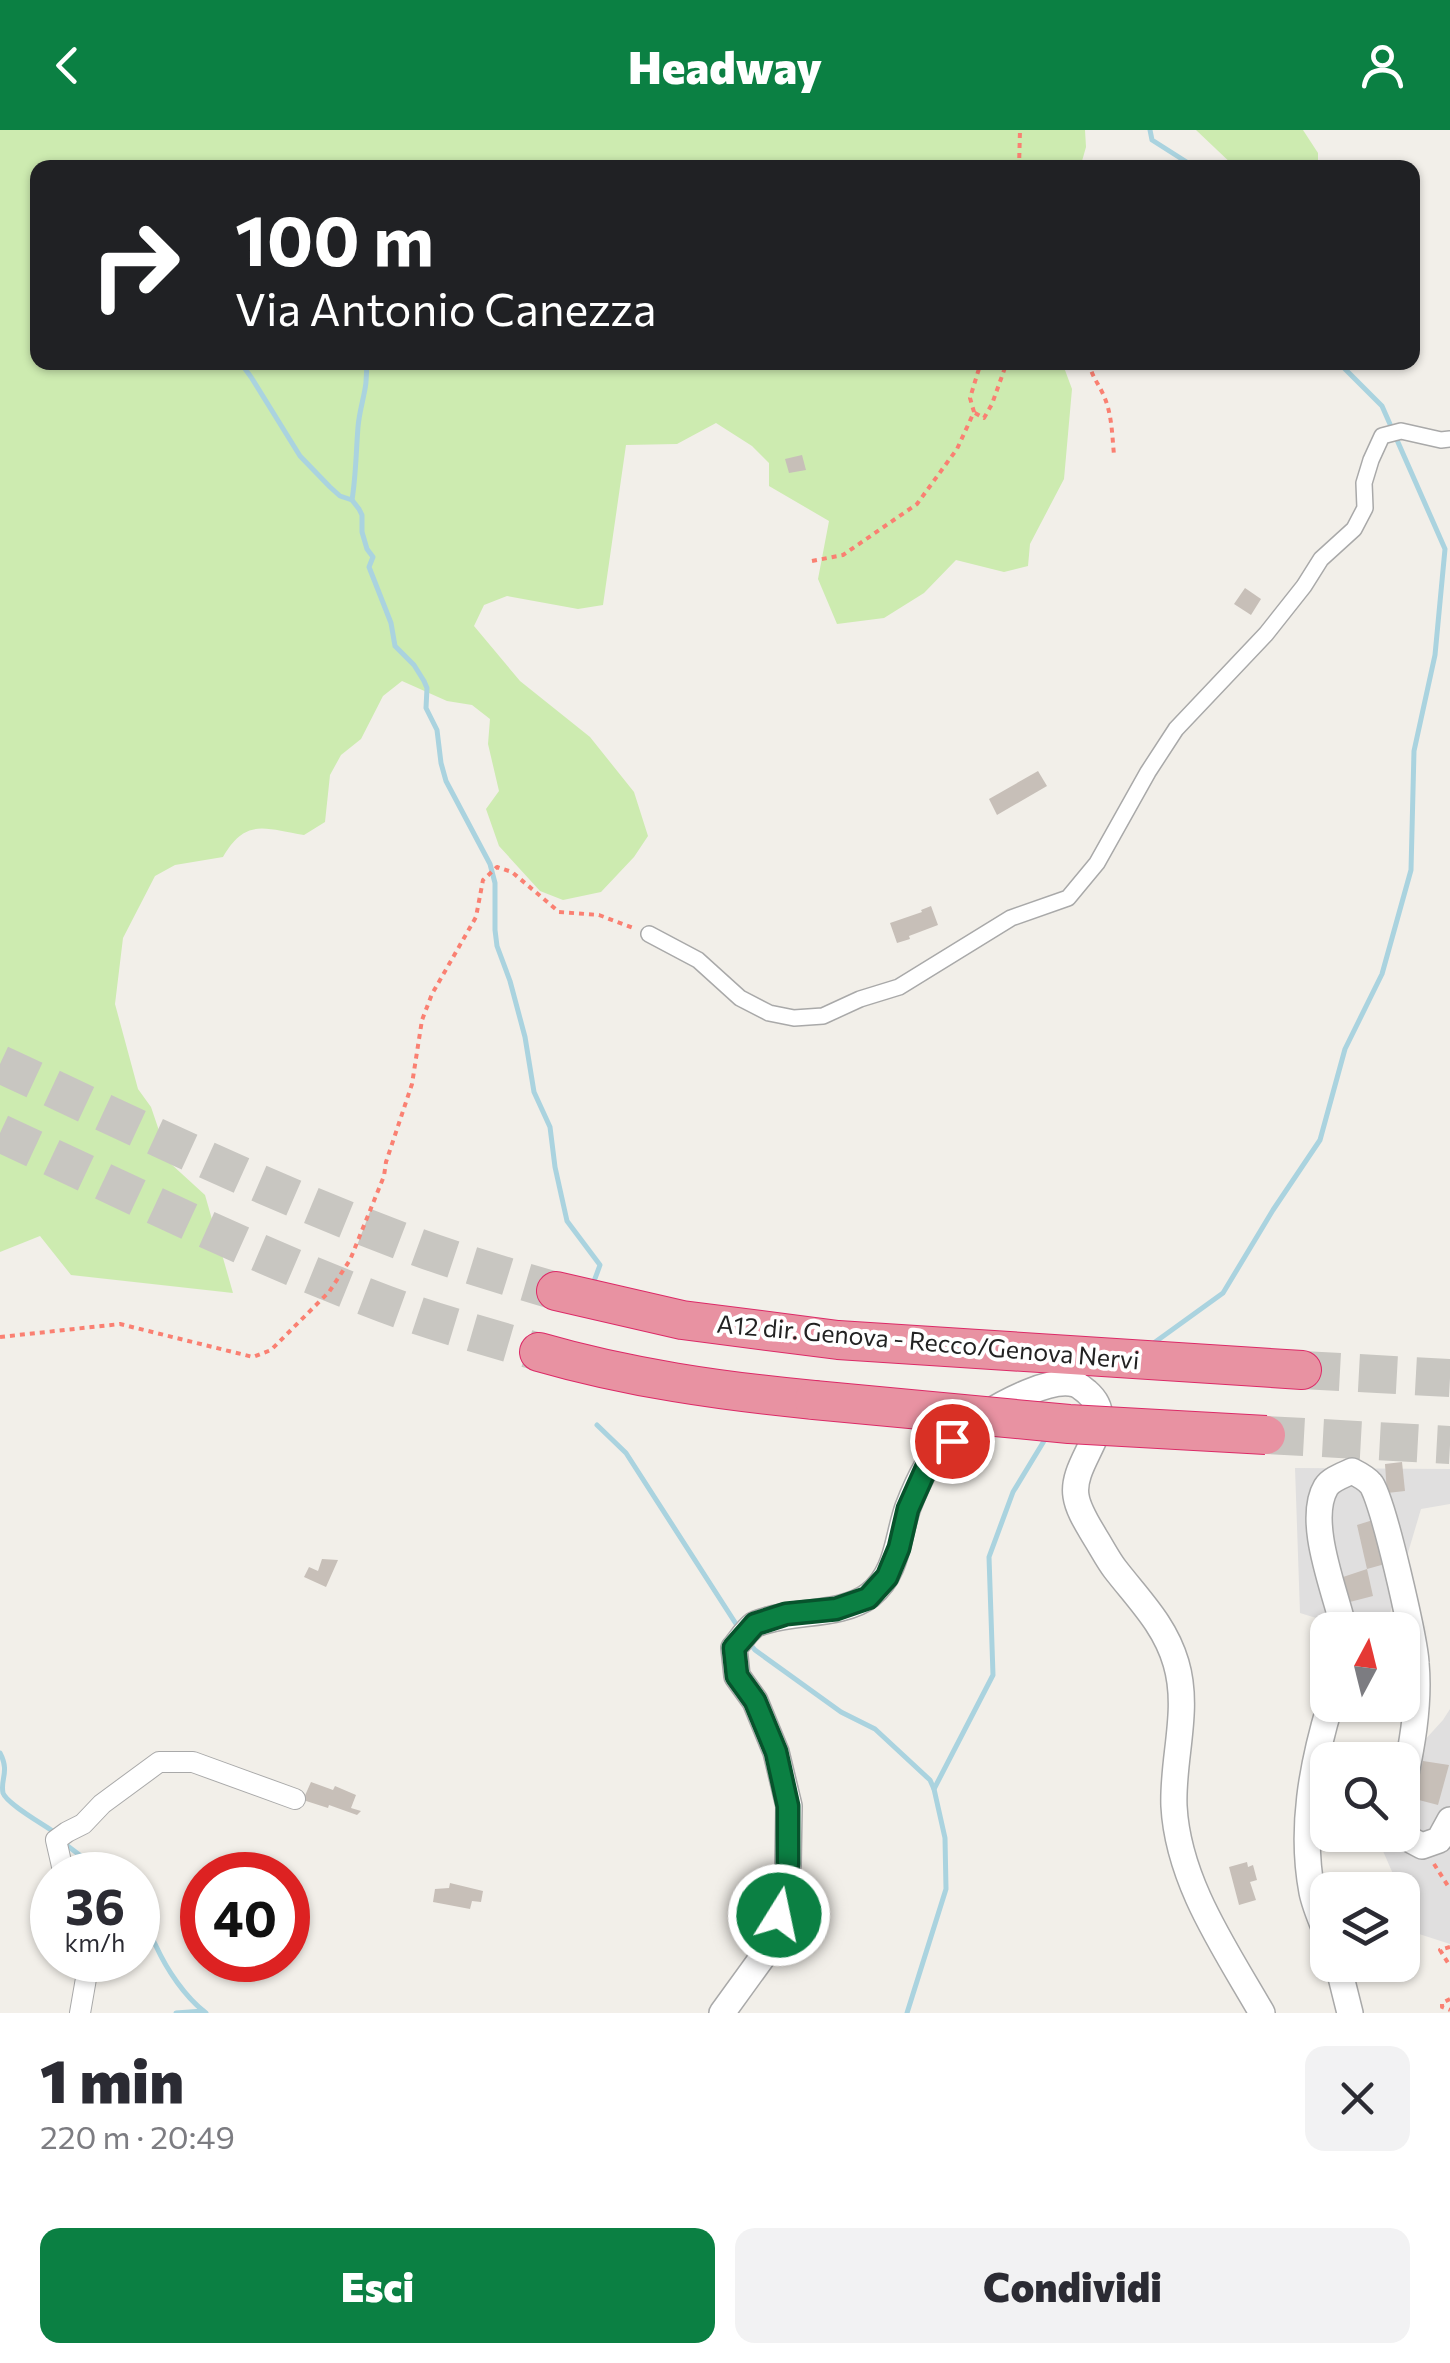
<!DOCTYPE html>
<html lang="it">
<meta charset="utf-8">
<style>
body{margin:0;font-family:Commissioner,sans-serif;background:#f2f2f3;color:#2b2b33;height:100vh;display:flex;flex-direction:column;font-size:38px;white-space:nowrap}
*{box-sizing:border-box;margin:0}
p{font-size:32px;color:#7c7c81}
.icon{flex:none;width:55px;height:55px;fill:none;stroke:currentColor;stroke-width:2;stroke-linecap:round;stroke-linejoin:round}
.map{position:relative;height:1883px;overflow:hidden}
.details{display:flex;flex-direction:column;background:#fff;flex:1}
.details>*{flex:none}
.hud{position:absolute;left:30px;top:30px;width:1390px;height:210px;border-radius:20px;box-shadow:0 2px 8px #0004;background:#202124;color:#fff;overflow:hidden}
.needle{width:65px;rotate:7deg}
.buttons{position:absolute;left:1310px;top:1482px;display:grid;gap:20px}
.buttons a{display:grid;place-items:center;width:110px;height:110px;border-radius:20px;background:#fff;box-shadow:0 2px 8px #0004;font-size:50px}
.speed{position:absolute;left:30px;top:1722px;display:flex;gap:20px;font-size:50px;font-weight:700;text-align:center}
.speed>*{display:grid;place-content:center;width:130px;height:130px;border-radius:50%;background:#fff;box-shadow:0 2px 8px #0004;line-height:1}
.speed small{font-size:25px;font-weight:400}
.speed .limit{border:15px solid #d22;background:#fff;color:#111}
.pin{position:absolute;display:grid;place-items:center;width:85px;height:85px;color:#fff;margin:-42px;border:5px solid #fff;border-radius:50%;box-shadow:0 2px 10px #0007}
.me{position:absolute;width:110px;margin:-55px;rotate:10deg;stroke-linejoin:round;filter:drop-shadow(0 0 8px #0008)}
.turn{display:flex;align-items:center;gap:35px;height:210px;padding:0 40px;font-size:45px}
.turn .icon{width:130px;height:130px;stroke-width:2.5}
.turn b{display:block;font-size:70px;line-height:85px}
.round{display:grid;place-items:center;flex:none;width:105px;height:105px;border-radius:20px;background:#f2f2f3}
.overview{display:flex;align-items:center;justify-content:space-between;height:170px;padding:0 40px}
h1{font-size:60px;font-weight:800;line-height:75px}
.action{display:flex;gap:20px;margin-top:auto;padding:20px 40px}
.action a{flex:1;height:115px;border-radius:20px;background:#0b8043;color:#fff;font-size:40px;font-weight:800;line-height:115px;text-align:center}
.action a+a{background:#f2f2f3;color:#2b2b33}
header{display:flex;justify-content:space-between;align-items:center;height:130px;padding:0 40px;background:#0b8043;color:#fff;font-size:45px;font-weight:800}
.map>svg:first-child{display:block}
.residential{fill:#e0dfdf}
.grass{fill:#cdebb0}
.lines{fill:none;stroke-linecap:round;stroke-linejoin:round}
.stream{stroke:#aad3df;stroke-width:5}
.building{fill:#c7bfb8}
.motorway-tunnel{stroke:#c8c6c1;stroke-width:38;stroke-dasharray:38 19;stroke-linecap:butt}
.pedestrian-casing{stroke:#a9a9a9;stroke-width:18}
.minor-casing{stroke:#a9a9a9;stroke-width:22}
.tertiary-casing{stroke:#a9a9a9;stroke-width:28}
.motorway-casing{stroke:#dc2a67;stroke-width:40}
.path{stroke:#fa8072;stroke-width:4;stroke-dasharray:5 5;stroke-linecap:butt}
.pedestrian{stroke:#fff;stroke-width:15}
.minor{stroke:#fff;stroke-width:20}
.tertiary{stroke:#fff;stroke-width:25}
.motorway{stroke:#e892a2;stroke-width:38}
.motorway-bridge-casing{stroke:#dc2a67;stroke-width:40;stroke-linecap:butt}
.motorway-bridge{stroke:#e892a2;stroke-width:38}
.route-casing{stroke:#07532c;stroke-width:25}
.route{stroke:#0b8043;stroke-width:18}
.labels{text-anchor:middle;stroke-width:8;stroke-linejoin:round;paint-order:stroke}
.street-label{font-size:25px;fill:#222;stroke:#fff}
</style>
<header><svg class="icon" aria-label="back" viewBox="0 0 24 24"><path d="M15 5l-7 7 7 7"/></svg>Headway<svg class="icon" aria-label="person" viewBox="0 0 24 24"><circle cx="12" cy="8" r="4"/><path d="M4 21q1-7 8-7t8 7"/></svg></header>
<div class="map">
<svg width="1450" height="1883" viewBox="0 0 1450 1883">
<rect width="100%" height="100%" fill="#f2efe9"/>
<g class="residential">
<polygon points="1295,1338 1450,1339 1450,1374 1421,1379 1385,1500 1355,1500 1300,1483"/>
<polygon points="1450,1579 1450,1814 1419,1804 1403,1765 1402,1760 1400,1760 1376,1705 1402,1705 1403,1634 1443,1590"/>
</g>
<g class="grass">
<path d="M 0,0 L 1085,0 L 1086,17 L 1080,38 L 38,38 L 38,232 L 1062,232 L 1072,259 L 1064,349 L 1030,414 L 1028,436 L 1004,442 L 956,430 L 924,463 L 884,488 L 837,494 L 818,449 L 829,391 L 769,356 L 769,333 L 752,316 L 716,293 L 677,314 L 626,315 L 603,475 L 578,479 L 507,466 L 484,475 L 474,496 L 520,551 L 590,607 L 634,662 L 648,706 L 634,727 L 601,762 L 563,770 L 540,761 L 499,716 L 486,679 L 499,661 L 488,614 L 490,589 L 472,575 L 447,571 L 402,551 L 383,566 L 361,609 L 341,625 L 330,645 L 325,692 L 304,705 C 265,699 246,687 223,727 L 175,735 L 155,746 L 123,808 L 115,874 L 138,959 L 151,977 L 170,1033 L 205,1065 L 233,1163 L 71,1145 L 40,1106 L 0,1122 Z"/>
<polygon points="1196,0 1303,0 1318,23 1318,37 1235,37"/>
</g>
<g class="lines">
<g class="stream">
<polyline points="1150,0 1152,10 1196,38"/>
<polyline points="240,232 251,247 300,326 330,357 340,366 352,370 359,379 362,385 362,402 367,419 373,427 369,437 391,493 395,516 414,535 424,551 427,558 426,578 437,600 441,633 446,651 490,734 495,753 495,800 497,816 510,851 525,907 534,962 550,997 555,1037 567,1091 600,1135 593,1154"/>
<path d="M 352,370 C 356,345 356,322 358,297 C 360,273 369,257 366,232"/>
<polyline points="1151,1215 1223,1163 1273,1080 1320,1010 1345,919 1382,844 1411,740 1414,621 1435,525 1445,419 1382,276 1338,232"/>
<polyline points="597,1295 626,1323 738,1497"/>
<polyline points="750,1514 755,1520 841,1582 875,1599 930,1650 934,1659"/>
<path d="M 0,1623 C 10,1642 0,1649 3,1663 C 7,1674 43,1694 54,1702"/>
<polyline points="65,1714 106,1745"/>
<path d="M 138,1778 C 146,1789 149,1803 156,1816 C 167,1840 185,1867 206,1883"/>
<polyline points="176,1883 203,1881"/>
<polyline points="907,1883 946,1759 945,1708 934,1659 993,1545 989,1427 1013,1362 1047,1306"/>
</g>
</g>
<g class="building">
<polygon points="802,325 806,340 789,343 785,329"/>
<polygon points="1245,458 1261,469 1251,485 1234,474"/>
<polygon points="1038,641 1047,656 997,685 989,669"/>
<polygon points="931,776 938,795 909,806 910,809 897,813 890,793 922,782 921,780"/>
<polygon points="1402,1332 1405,1361 1387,1363 1385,1334"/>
<polygon points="1373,1390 1385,1434 1367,1439 1357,1395"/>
<polygon points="322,1429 338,1430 326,1457 304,1447 309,1437 318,1441"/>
<polygon points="1367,1439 1373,1466 1342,1474 1337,1449"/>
<polygon points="1423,1631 1449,1635 1438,1675 1415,1669 1414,1666"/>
<polygon points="311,1652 333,1660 335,1656 356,1665 351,1678 361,1681 357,1685 329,1675 328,1678 303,1670"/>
<polygon points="1247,1732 1248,1737 1253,1735 1257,1750 1250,1752 1256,1770 1239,1775 1229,1737"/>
<polygon points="450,1753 483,1761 481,1772 472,1771 470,1779 433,1772 435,1759 449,1758"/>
</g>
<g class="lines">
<g class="motorway-tunnel">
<path d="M 0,934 C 134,996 266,1061 404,1112 C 454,1131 505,1146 556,1161"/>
<path d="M 0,1003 C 127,1062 254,1125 385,1174 C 436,1193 488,1207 539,1222"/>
<polyline points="1302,1240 1450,1248"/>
<polyline points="1266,1305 1450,1315"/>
</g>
<g class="pedestrian-casing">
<polyline id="pedestrian" points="649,804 698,830 740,868 769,883 794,888 823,886 860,869 899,857 1011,788 1068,768 1097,733 1148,642 1176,599 1266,504 1304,456 1321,429 1354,399 1365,378 1364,353 1371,330 1382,306 1401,301 1441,310 1450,309"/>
</g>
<g class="minor-casing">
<g id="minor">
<polyline points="64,1745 56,1710 67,1702 83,1694 102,1674 159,1632 193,1632 295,1669"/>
<polyline points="80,1883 88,1837 87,1830"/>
</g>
</g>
<g class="tertiary-casing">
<g id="tertiary">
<path d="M 1341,1500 L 1341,1488 C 1332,1453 1307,1389 1326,1357 C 1331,1349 1344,1345 1352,1341 C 1358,1344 1367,1349 1371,1354 C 1382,1365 1415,1511 1416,1533 C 1420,1576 1411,1621 1402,1663"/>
<polyline points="1402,1691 1407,1708 1422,1716 1439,1710 1450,1690"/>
<path d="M 1328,1807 C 1322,1792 1315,1777 1312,1762 C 1300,1699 1312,1635 1330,1575"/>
<polyline points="1338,1835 1350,1883"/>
<path d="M 722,1883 L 764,1825 L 779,1785 L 788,1735 L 789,1676 L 776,1622 L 755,1571 L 737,1546 L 734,1518 C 740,1511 747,1500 754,1495 C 757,1493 765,1491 768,1490 C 798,1481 845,1485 870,1465 C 898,1443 897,1408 908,1377 C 913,1364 920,1348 927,1336 C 938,1320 967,1297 983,1286 C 1003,1273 1051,1247 1075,1254 C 1079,1255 1083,1259 1087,1262 C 1123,1293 1070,1330 1076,1366 C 1078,1380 1088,1395 1095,1407 C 1102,1418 1108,1430 1115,1439 C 1139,1470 1165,1495 1176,1533 C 1190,1580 1172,1629 1174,1676 C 1178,1752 1226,1820 1262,1883"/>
</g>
</g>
<g class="motorway-casing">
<g id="motorway">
<polyline points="556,1161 682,1190 838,1210 1302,1240"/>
<path d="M 539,1222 C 629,1248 721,1261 814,1270"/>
</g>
</g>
<g class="path">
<polyline points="1019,38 1020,0"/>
<path d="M 1089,232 C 1091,245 1098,253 1103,264 C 1112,283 1112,304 1114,325"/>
<polyline points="975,283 984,288 992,274 1007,232"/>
<polyline points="812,431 843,425 917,374 957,319 974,282 970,268 981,232"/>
<polyline points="0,1207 120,1194 253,1227 271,1220 329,1162 350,1130 384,1046 386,1032 412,954 422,890 432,864 476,787 483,750 497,737 512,742 559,782 599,785 636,799"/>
<polyline points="1434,1734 1450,1759"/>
<polyline points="1450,1817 1440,1820 1450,1836"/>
<polyline points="1450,1869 1442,1873 1442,1877 1450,1880"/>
</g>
<use href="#pedestrian" class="pedestrian"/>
<use href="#minor" class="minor"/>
<use href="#tertiary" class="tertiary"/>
<use href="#motorway" class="motorway"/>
<g class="motorway-bridge-casing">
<polyline id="motorway-bridge" points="814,1270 1069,1294 1266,1305"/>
</g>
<use href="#motorway-bridge" class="motorway-bridge"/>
</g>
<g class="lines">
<g class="route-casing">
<polyline id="route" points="779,1785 788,1734 788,1676 776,1622 755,1571 737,1546 734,1518 755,1494 786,1484 836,1479 868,1468 887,1447 899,1418 908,1379 928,1334 952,1311"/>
</g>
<use href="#route" class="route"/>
</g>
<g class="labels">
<g class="street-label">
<text transform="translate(928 1212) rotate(5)" y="9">A12 dir. Genova - Recco/Genova Nervi</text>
</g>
</g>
</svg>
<div class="buttons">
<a><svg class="needle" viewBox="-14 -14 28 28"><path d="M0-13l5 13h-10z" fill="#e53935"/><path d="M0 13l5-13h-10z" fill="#7c7c81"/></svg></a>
<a><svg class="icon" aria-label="search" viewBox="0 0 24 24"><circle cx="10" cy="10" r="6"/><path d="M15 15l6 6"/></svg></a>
<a><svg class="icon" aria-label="layers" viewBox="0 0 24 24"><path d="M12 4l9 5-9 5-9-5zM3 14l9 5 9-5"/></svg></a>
</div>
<div class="speed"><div>36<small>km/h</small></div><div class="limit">40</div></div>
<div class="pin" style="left:952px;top:1311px;background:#d93025"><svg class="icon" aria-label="arrive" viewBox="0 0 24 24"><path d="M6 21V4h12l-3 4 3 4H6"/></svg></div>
<svg class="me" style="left:779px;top:1785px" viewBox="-20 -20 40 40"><circle r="17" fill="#0b8043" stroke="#fff" stroke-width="3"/><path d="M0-11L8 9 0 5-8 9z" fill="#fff"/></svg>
<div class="hud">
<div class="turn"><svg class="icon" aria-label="right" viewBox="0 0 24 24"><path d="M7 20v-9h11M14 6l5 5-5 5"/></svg><div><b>100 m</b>Via Antonio Canezza</div></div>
</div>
</div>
<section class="details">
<div class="overview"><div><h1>1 min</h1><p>220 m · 20:49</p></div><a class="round"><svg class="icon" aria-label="close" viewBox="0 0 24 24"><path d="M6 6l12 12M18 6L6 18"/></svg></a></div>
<div class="action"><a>Esci</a><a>Condividi</a></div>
</section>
